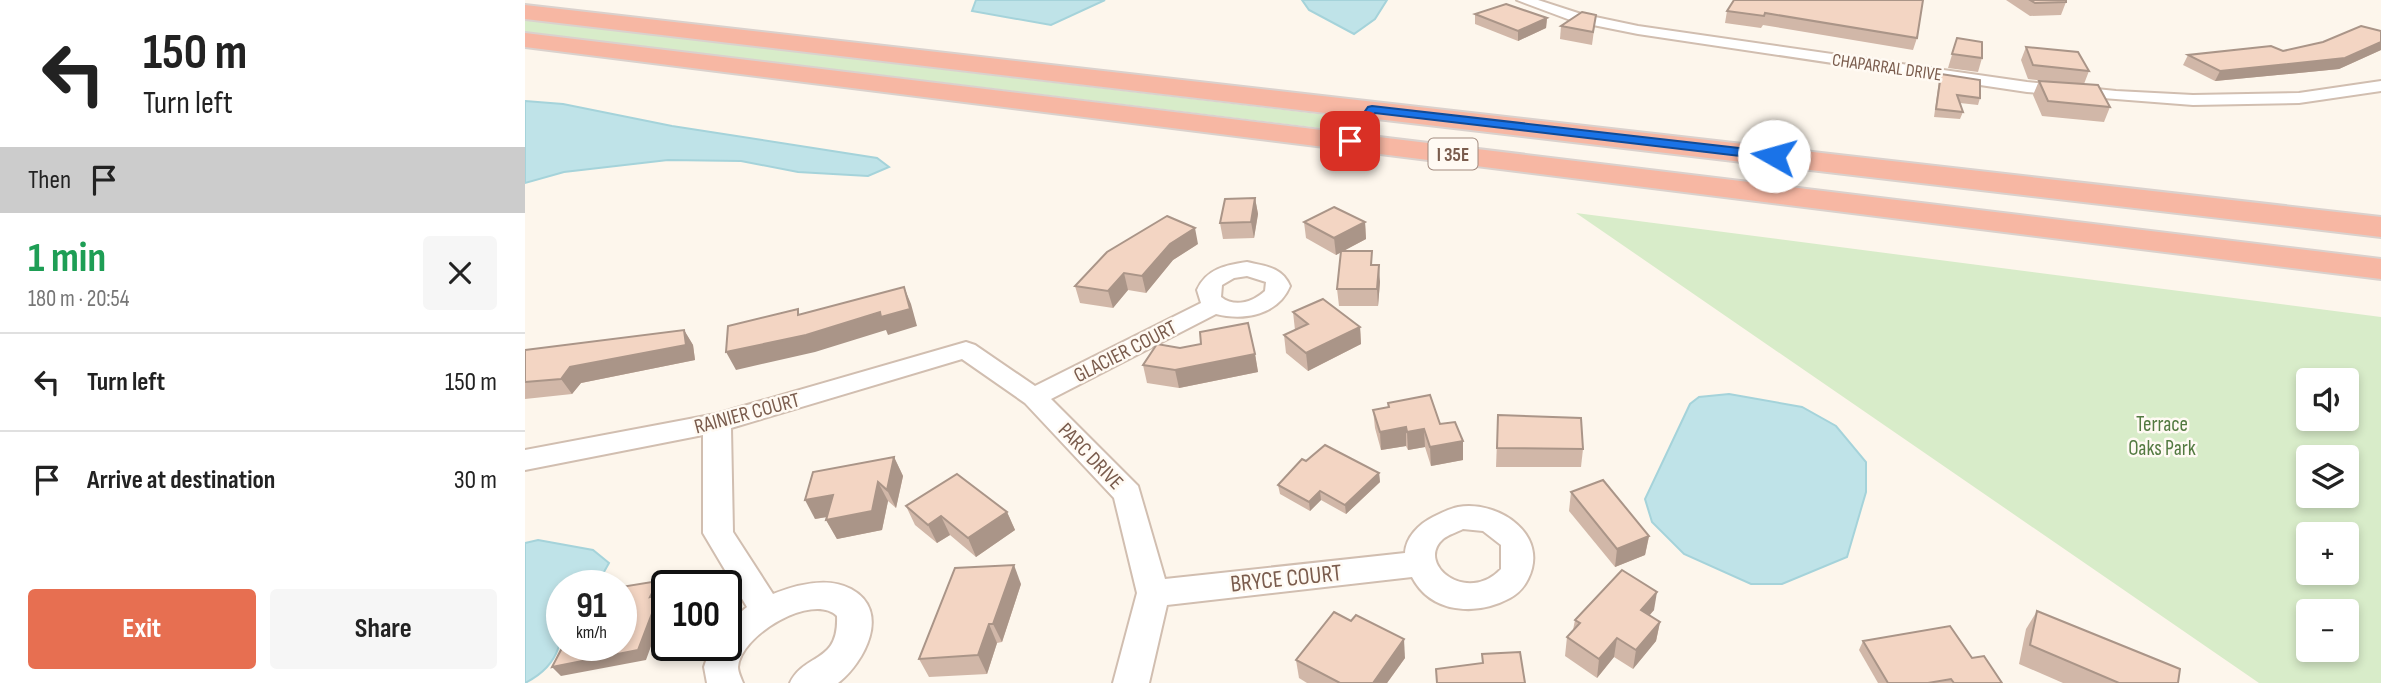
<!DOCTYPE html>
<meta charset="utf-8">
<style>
body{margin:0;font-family:"Sofia Sans Condensed",sans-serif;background:#f6f6f6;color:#222;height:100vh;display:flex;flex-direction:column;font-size:26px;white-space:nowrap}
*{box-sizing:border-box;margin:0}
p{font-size:23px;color:#767676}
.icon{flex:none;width:38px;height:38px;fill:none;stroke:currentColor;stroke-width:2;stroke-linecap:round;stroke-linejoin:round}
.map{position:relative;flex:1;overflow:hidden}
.sheet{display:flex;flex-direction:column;background:#fff;width:525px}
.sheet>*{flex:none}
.guide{background:#fff;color:#222;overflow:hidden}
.tools{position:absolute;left:1771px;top:368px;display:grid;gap:14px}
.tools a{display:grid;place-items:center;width:63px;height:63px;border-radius:7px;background:#fff;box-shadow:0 4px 10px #0003;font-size:35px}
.speed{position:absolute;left:21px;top:570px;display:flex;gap:14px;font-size:35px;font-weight:700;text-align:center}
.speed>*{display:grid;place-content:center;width:91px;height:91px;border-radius:50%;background:#fff;box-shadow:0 4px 10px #0003;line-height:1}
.speed small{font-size:18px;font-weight:400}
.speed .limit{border:4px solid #111;border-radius:10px;background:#fff;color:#111}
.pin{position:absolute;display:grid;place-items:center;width:60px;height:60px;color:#fff;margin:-30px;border-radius:14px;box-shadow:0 4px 10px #0006}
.me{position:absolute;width:77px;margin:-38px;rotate:277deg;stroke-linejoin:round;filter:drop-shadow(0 0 5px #0008)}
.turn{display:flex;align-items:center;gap:24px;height:147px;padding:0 28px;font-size:32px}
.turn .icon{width:91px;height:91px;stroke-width:2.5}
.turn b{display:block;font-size:49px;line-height:60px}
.then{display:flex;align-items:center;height:66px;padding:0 28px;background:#0003;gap:14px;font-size:26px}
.round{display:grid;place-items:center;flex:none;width:74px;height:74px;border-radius:7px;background:#f6f6f6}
.headline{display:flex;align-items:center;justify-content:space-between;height:119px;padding:0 28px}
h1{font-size:42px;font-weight:700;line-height:52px;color:#1e9e55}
.primary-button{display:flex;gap:14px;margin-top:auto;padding:14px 28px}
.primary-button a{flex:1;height:80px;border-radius:7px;background:#e76f51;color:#fff;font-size:28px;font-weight:700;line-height:80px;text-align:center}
.primary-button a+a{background:#f6f6f6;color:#222}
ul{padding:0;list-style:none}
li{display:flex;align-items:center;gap:21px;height:98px;padding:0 28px;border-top:2px solid #e0e0e0}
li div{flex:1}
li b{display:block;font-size:26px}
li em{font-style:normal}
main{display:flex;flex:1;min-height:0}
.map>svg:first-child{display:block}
.green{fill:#d8ecc9;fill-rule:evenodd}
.water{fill:#bfe3e8;stroke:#a5d3da;stroke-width:2}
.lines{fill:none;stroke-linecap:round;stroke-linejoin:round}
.lane-casing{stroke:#d1beb0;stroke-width:4}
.street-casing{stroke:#d1beb0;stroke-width:4}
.highway-casing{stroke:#dad1cd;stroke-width:4}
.lane{fill:#fff;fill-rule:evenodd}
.street{fill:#fff;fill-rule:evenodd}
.highway{fill:#f7b7a3;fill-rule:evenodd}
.wall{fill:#d1b7a8}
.shaded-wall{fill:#aa9588}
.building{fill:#f3d5c3;stroke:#aa9588;stroke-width:2}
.route{fill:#1a73e8;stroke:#114b97;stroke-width:2}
.labels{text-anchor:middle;stroke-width:5;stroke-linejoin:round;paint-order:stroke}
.far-street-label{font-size:18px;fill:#7a5c4d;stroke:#fffaf3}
.shield{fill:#fffaf3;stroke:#a28b7f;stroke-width:2}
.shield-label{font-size:19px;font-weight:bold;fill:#7a5c4d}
.street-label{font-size:21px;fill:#7a5c4d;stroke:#fffaf3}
.park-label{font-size:21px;fill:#537a41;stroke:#fffaf3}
.near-street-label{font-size:24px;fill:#7a5c4d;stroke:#fffaf3}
</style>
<main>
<section class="sheet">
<div class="guide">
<div class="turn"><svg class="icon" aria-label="left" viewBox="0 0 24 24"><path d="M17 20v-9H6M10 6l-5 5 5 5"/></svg><div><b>150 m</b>Turn left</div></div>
<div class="then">Then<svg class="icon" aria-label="arrive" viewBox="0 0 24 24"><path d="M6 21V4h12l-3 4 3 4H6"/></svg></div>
</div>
<div class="headline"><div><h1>1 min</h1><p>180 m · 20:54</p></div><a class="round"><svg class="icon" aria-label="close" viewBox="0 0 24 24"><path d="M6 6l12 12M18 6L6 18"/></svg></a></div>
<ul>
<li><svg class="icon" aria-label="left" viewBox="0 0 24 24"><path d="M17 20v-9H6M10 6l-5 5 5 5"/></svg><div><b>Turn left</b></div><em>150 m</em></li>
<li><svg class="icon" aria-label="arrive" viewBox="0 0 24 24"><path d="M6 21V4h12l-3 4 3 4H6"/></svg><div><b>Arrive at destination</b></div><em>30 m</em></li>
</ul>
<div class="primary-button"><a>Exit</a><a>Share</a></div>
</section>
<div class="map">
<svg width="1856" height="683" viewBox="0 0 1856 683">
<rect width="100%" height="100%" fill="#fdf6ec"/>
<g class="green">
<polygon points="0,20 802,115 831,122 831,125 795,128 0,32"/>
<path d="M 1051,213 L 1856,317 L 1856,683 L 1734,683 ZM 1783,380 L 1822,380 L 1822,418 L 1783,418 ZM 1783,457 L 1822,457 L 1822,495 L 1783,495 ZM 1783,534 L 1822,534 L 1822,572 L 1783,572 ZM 1783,611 L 1822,611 L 1822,649 L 1783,649 Z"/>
</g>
<g class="water">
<polygon points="451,0 580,0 526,25 447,11"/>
<polygon points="777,0 862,0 850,19 829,34 784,10"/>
<polygon points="0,101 38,104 147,126 352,158 364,167 343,176 273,172 216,161 143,160 39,172 0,183"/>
<polygon points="1204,394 1277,407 1311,426 1341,462 1341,492 1322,557 1257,584 1226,584 1159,554 1127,522 1120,499 1165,404 1174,397"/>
<path d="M 13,540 L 68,550 L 84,563 L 71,586 L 37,586 C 37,628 44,661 0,683 L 0,543 Z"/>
</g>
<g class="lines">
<g class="lane-casing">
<polygon id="lane" points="844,107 851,109 828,143 822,143 820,141"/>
</g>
<g class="street-casing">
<g id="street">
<polygon points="992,0 1013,0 1056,14 1113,26 1502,82 1591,91 1668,95 1774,93 1856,81 1856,91 1774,103 1668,105 1502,92 1113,34 1048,21"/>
<path d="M 722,262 C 740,266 757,267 765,286 C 753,315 719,321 691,314 L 526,399 L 613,486 L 640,579 L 880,553 C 881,537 894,524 908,517 C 916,513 924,509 933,507 C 974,500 1025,535 1003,579 C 999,587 994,593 985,598 C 952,616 906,614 887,577 L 642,605 L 624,683 L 588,683 L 612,593 L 589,498 L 500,403 L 437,359 L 206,428 L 208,532 L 248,594 C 271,585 302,576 326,589 C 367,611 339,663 313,683 L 265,683 C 280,652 314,664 312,616 C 288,592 215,635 213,667 C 213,672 216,678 218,683 L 182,683 L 179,667 L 186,646 L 201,646 L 201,624 L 222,607 L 178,533 L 178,435 L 0,470 L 0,450 L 191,414 L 441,342 L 450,345 L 510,386 L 676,303 L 672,290 C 681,269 701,265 722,262 ZM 722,276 L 741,282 L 740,291 C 728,302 710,308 696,297 L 697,285 L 709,278 ZM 938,529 L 958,531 L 976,545 L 976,569 C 942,605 890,564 918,539 C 923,535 932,532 938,529 Z"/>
</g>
</g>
<g class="highway-casing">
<g id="highway">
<polygon points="0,5 1856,217 1856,237 0,19"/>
<polygon points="0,33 1856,259 1856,279 0,47"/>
</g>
</g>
<use href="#lane" class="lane"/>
<use href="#street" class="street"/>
<use href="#highway" class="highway"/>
</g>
<g class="wall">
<polygon points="1209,0 1392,38 1388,50 1238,25 1236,28 1200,23 1202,11"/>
<polygon points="1481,0 1541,0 1541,2 1536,15 1505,16"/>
<polygon points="950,14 1022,18 1021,28 993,41 950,24"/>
<polygon points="1071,15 1067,45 1035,39 1036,26"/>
<polygon points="1856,31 1856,50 1814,69 1690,81 1658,65 1663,55 1758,51"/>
<polygon points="1432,38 1457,58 1453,72 1423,68"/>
<polygon points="1501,47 1564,71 1559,84 1585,107 1579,122 1517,116 1508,95 1514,81 1521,81 1503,79 1496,60"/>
<polygon points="1416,74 1455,98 1453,105 1435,103 1438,112 1435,119 1409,117 1414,81"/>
<polygon points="730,198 733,214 729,238 698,239 695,223"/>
<polygon points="779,222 840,222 841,239 818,251 848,265 855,282 853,306 814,306 812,289 816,252 811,255 781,238"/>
<polygon points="673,244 648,260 621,293 603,290 588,308 555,303 550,286"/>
<polygon points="768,312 835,327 836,344 783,371 761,353 759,335 770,330"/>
<polygon points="159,330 168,345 170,360 56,383 47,394 0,399 0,350"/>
<polygon points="655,348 730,354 733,372 654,388 622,383 618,365"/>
<polygon points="863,403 915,424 938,441 938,460 906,466 900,447 883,450 881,446 856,450 850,428 848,410 863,407"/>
<polygon points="973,415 1058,449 1056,467 971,467"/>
<polygon points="369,457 378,476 371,508 363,501 357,530 312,539 301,520 302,517 290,519"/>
<polygon points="781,461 854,473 855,482 821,514 796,500 785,511 755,494 753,485"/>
<polygon points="1046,492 1124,536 1120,555 1090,567 1044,511"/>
<polygon points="381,506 482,512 490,530 451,557 425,535 412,543 390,525"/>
<polygon points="496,584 477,642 472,643 462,674 404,677 394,659"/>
<polygon points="1129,610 1124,616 1135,622 1131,641 1108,669 1089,657 1072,678 1040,656 1042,637 1048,630 1050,620"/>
<polygon points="1512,611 1653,683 1538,683 1494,664 1501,629"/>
<polygon points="1338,641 1447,658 1477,683 1353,683 1334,650"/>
<polygon points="880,658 862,683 782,683 774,678 771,660"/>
</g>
<g class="shaded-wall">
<polygon points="1022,18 1021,28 993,41 993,31"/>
<polygon points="1856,42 1856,50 1814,69 1690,81 1695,71"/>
<polygon points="730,198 733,214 729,238 726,222"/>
<polygon points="840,222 841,239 811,255 809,238"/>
<polygon points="670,228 673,244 648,260 621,293 617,276 645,244"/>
<polygon points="854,265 855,282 853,306 852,289"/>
<polygon points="599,273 603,290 588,308 583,291"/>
<polygon points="379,287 386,304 392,326 363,335 361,330 290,352 211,370 201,352"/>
<polygon points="835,327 836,344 783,371 781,353"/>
<polygon points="159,330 168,345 170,360 56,383 47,394 36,379 45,367"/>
<polygon points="730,354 733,372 654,388 650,370"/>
<polygon points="881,427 881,446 856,450 855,432"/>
<polygon points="899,429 900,447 883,450 882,432"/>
<polygon points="938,441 938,460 906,466 905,447"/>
<polygon points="369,457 378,476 371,508 362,490"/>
<polygon points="854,473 855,482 821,514 820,505"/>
<polygon points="353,482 363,501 357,530 312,539 301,520"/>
<polygon points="795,491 796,500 785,511 784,502"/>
<polygon points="308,495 318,514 290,519 280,500"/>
<polygon points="482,512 490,530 451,557 443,538"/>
<polygon points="416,516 425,535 412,543 403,525"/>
<polygon points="1124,536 1120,555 1090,567 1092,549"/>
<polygon points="489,565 496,584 477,642 468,624"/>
<polygon points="133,581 140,591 136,599 141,605 121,660 36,676 27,667 125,597"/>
<polygon points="1132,592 1129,610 1112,629 1116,610"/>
<polygon points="1135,622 1131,641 1108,669 1111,650"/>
<polygon points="464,624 472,643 462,674 453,655"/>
<polygon points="1092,638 1089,657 1072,678 1074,659"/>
<polygon points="879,639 880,658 862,683 848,683"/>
</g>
<g class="building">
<polygon points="1209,0 1398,0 1392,38 1240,13 1239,16 1202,11"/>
<polygon points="1505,0 1541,0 1541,2 1510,3"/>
<polygon points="981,4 1022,18 993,31 950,14"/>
<polygon points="1057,12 1071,15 1068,32 1036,26"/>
<polygon points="1836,26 1856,31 1856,42 1820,58 1695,71 1663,55 1746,46 1758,51 1798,42"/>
<polygon points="1432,38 1457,42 1457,58 1427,54"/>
<polygon points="1501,47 1553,52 1564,71 1508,65"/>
<polygon points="1416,74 1455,80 1455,98 1432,95 1438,112 1411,109"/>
<polygon points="1514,81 1573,85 1585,107 1523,101"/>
<polygon points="730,198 726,222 695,223 700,199"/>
<polygon points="809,207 840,222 809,238 779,222"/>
<polygon points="642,216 670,228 645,244 617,276 599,273 583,291 550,286 582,252"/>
<polygon points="816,251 847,251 846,265 854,265 852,289 812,289"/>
<polygon points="379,287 385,309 356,317 355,312 281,335 201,352 203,326 273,309 273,315"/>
<polygon points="798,299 835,327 781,353 759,335 783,324 768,312"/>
<polygon points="723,323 730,354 650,370 618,365 632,344 655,348 676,344 675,332"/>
<polygon points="159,330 161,345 45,367 36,379 0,382 0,350"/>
<polygon points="905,395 915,424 930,422 938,441 905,447 899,429 882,432 881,427 855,432 848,410 864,407 863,403"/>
<polygon points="973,415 1056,418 1058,449 972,448"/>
<polygon points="800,445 854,473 820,505 795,491 784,502 753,485 777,459 781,461"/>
<polygon points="369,457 362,490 353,482 347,511 301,520 308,495 280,500 288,472"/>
<polygon points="432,474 482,512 443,538 416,516 403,525 381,506"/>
<polygon points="1078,480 1124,536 1092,549 1046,492"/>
<polygon points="489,565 468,624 464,624 453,655 394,659 430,568"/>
<polygon points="1097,570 1132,592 1116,610 1135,622 1111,650 1092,638 1074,659 1042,637 1055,623 1050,620"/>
<polygon points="133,581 125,597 134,595 113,650 27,667 38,646 96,646 96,587"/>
<polygon points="1512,611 1655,669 1653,683 1594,683 1505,645"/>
<polygon points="809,612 826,621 831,615 879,639 848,683 815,683 771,660"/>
<polygon points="1425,626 1447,658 1459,656 1477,683 1429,683 1426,679 1403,683 1363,683 1338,641"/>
<polygon points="995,652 1000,683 912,683 911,669 958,663 957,654"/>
</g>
<polygon class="route" points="847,106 1249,152 1255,156 1249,160 850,113 829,143 821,143 821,138 843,107"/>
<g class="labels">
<g class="far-street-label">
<text transform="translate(1362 67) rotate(8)" y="6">CHAPARRAL DRIVE</text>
</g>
<rect class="shield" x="903.5" y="138.5" width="49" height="31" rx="5"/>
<g class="shield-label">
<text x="928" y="161">I 35E</text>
</g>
<g class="street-label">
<text transform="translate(600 351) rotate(-27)" y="7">GLACIER COURT</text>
<text transform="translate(222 413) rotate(-15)" y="7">RAINIER COURT</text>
<text transform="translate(566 456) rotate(46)" y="7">PARC DRIVE</text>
</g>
<g class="park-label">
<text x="1637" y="431">Terrace<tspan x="1637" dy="24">Oaks Park</tspan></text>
</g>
<g class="near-street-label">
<text transform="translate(761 578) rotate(-6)" y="8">BRYCE COURT</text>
</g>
</g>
</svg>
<div class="tools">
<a><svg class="icon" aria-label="sound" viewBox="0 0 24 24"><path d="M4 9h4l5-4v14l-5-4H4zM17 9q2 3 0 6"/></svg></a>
<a><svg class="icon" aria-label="layers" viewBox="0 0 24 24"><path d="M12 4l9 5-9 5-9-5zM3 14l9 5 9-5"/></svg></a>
<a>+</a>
<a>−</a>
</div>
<div class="speed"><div>91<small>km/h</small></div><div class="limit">100</div></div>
<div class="pin" style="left:825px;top:141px;background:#d93025"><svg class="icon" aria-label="arrive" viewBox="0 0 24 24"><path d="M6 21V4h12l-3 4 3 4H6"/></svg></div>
<svg class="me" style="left:1249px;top:156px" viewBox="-20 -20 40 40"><circle r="19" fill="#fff"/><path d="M0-13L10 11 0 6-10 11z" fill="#1a73e8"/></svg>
</div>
</main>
